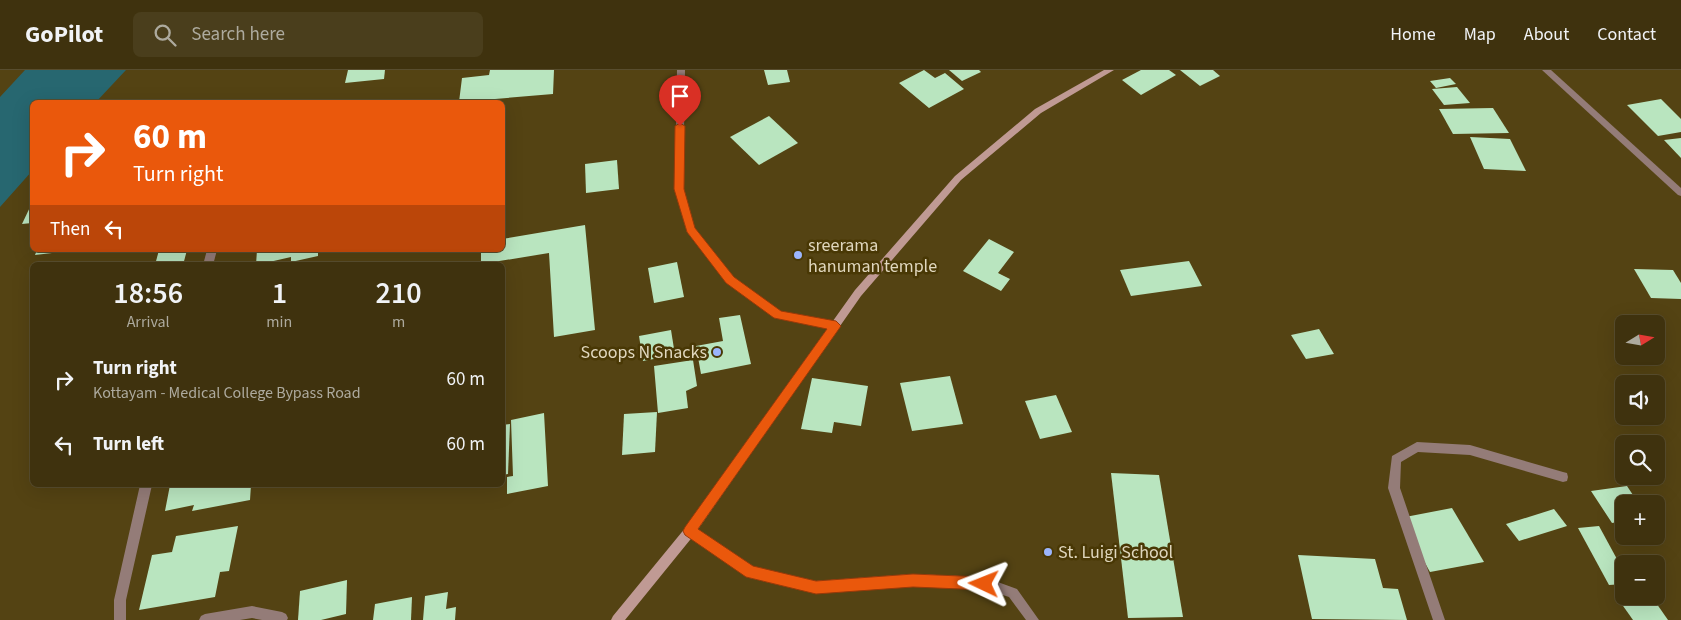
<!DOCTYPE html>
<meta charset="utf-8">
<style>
body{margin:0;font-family:"Source Sans 3",sans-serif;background:#4a3e1c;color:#f1f3f6;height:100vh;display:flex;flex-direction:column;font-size:19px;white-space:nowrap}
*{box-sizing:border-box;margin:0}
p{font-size:16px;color:#adaa9e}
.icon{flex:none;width:28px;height:28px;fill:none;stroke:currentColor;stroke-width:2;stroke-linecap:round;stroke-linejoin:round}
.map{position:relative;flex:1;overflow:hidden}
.drawer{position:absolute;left:30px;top:192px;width:475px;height:225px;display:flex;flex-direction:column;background:#3f320e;border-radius:8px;box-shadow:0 5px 20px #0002,0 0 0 1px #584d2e}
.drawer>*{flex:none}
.top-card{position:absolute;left:30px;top:30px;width:475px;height:152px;border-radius:8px;box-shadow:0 5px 20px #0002,0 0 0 1px #584d2e;background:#ea580c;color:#fff;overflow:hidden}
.needle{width:32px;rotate:79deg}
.buttons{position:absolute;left:1615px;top:245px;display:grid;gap:10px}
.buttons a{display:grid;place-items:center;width:50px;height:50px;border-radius:8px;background:#3f320e;box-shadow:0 5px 20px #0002,0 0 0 1px #584d2e;font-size:25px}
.pin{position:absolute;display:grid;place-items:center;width:42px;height:42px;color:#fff;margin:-51px -21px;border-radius:50% 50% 50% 0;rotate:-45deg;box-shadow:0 0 5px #0007}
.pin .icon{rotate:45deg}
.me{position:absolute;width:55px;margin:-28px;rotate:272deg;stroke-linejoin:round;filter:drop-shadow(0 0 4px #0008)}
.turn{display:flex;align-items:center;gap:18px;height:105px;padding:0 20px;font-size:22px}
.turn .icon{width:65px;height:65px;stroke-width:2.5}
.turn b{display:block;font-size:35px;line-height:42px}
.then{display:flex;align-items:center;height:48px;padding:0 20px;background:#0003;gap:10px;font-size:19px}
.eta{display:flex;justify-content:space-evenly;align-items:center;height:85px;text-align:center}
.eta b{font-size:30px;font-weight:600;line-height:35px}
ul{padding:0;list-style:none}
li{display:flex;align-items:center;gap:15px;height:65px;padding:0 20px}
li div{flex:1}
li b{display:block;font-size:19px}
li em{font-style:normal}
header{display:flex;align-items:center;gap:30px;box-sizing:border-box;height:70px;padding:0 25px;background:#3f320e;border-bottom:1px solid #584d2e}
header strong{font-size:24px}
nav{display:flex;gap:28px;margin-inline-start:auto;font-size:18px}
.search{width:350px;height:45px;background:#4a3e1c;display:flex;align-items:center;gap:12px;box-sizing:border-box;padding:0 18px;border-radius:8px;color:#adaa9e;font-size:19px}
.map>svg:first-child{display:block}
.water{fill:#276770}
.building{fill:#b9e5bf}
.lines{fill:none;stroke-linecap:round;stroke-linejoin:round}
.minor{fill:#947c78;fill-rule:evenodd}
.secondary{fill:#c09a94;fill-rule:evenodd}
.route{fill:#ea580c;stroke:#983908}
.poi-dot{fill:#9bb5fd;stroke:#493805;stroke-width:2}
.labels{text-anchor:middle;stroke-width:5;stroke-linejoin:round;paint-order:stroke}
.poi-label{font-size:18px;fill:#e0d7be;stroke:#493805;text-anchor:start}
</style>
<header>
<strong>GoPilot</strong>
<div class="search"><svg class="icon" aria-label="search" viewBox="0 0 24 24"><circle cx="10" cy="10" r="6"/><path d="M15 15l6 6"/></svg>Search here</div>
<nav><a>Home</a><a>Map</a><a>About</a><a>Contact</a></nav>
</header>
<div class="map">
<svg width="1681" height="550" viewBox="0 0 1681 550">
<rect width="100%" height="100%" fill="#544313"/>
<polygon class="water" points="25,0 126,0 96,32 32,32 32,101 0,137 0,27"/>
<g class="building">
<polygon points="348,0 385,0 384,9 345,13"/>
<polygon points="490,0 554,0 553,24 459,32 462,8 489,5"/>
<polygon points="764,0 787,0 790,12 768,15"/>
<polygon points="924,0 935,8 945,3 964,19 929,38 899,13"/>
<polygon points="949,0 979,0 981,2 962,11"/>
<polygon points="1141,0 1169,0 1176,5 1141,25 1122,10"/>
<polygon points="1180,0 1213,0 1220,6 1200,16"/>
<polygon points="1450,8 1456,14 1436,18 1430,11"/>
<polygon points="1457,17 1470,33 1444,35 1432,19"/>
<polygon points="1661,29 1681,49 1681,62 1658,66 1627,35"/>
<polygon points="1493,38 1509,63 1453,64 1439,39"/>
<polygon points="769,46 798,73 759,95 730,67"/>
<polygon points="1470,67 1510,69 1526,101 1484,99"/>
<polygon points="1681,68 1681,88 1664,70"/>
<polygon points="617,90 619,119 586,123 585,94"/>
<polygon points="32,133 32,153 22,154"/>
<polygon points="585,155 595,260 554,267 549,183 481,194 481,180 502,180 502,169"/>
<polygon points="989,169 1014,182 998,203 1010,209 1001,221 963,201"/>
<polygon points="37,180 69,180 69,181 35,185"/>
<polygon points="159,180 187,180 183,195 155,195"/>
<polygon points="257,180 318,180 318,186 291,192 291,187 256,195"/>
<polygon points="1189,191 1202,216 1131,226 1120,200"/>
<polygon points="677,192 684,227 654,233 648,198"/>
<polygon points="1634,199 1673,200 1681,213 1681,229 1651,228"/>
<polygon points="740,245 751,294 701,304 696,276 723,271 719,248"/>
<polygon points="1319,259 1334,284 1306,289 1291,265"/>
<polygon points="671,260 675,285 643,291 639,266"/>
<polygon points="693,290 697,316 686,321 688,338 658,343 654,296"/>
<polygon points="950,306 963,354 912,361 900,313"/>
<polygon points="812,308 868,316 861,356 834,352 832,363 801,359"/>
<polygon points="1056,325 1072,362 1040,369 1025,331"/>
<polygon points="657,342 655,382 622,385 624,344"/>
<polygon points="544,343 548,416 507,424 507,407 513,406 511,350"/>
<polygon points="510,354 508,404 502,405 502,355"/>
<polygon points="1111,403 1159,405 1183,547 1128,548"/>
<polygon points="170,415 251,415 250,430 192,441 194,435 165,441"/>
<polygon points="1627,416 1639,434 1624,434 1624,451 1612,453 1591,421"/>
<polygon points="1452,438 1484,492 1430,502 1400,448"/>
<polygon points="1554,439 1567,456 1519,471 1506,454"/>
<polygon points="238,456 229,501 220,502 215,527 139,540 152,485 172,482 176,466"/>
<polygon points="1599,456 1624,502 1624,514 1609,515 1578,458"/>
<polygon points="1298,485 1375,489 1383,518 1398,519 1407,550 1312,549"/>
<polygon points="347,510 346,544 321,550 298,550 300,521"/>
<polygon points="448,522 446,539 456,537 455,550 423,550 425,526"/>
<polygon points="412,527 411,550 373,550 375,534"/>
<polygon points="1652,527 1668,550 1633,550 1621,533"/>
</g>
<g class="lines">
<g class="minor">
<polygon points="677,0 685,0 683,119 694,159 733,207 781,242 835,252 838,253 840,256 838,259 835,260 775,248 727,213 687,162 675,119"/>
<polygon points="1542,0 1551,0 1681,118 1681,126 1678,125"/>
<polygon points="207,180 217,180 213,195 203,195"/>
<polygon points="1417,372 1470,375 1563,402 1567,403 1568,407 1567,411 1563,412 1470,385 1418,382 1401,392 1400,418 1445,550 1433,550 1388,418 1392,386"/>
<polygon points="140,415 152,415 126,530 126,550 114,550 114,530"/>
<polygon points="690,456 753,497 816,511 913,504 984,507 1017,519 1039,550 1026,550 1009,527 984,519 913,516 816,523 750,508 686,465 684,461 686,457"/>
<polygon points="252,536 282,542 286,544 288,548 287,550 262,550 252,548 240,550 199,550 201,546 205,544"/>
</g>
<polygon class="secondary" points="1104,0 1114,0 1041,43 961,110 861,226 694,465 625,550 611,550 613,546 686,457 855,220 955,106 1035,39"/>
</g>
<polygon class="route" points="680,53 685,56 684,119 695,158 734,207 781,241 836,251 841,256 698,459 753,496 816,511 913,504 984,507 988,509 990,514 988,518 984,520 913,517 816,524 746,507 685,465 683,461 685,457 827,259 774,248 726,213 687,162 674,119 675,56"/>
<g class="poi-dot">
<circle cx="798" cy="185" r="5"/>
<circle cx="717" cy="282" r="5"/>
<circle cx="1048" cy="482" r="5"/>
</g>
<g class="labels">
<g class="poi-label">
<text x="808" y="181">sreerama<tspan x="808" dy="21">hanuman temple</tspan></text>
<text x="707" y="288" text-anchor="end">Scoops N Snacks</text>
<text x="1058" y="488">St. Luigi School</text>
</g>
</g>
</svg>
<div class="buttons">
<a><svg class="needle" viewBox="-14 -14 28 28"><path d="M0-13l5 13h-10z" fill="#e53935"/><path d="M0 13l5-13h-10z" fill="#adaa9e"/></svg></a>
<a><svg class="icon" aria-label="sound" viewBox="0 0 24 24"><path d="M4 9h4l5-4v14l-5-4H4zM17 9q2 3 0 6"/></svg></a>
<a><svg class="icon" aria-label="search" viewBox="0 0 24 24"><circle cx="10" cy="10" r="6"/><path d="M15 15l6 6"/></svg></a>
<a>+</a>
<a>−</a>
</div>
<div class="pin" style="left:680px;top:56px;background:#d93025"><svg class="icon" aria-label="arrive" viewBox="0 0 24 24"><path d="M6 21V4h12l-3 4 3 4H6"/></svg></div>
<svg class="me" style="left:984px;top:514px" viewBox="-20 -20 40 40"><path d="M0-17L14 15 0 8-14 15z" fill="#ea580c" stroke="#fff" stroke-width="4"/></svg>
<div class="top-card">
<div class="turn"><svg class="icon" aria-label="right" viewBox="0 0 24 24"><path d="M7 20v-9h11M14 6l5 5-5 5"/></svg><div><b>60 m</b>Turn right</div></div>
<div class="then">Then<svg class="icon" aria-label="left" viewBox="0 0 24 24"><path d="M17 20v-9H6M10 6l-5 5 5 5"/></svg></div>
</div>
<section class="drawer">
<div class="eta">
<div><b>18:56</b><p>Arrival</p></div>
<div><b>1</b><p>min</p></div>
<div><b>210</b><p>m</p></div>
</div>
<ul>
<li><svg class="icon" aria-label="right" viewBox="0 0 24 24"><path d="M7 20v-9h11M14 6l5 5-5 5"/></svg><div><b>Turn right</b><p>Kottayam - Medical College Bypass Road</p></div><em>60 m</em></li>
<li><svg class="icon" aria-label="left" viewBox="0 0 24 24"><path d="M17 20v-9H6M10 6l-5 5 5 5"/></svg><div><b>Turn left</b></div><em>60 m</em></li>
</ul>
</section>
</div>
